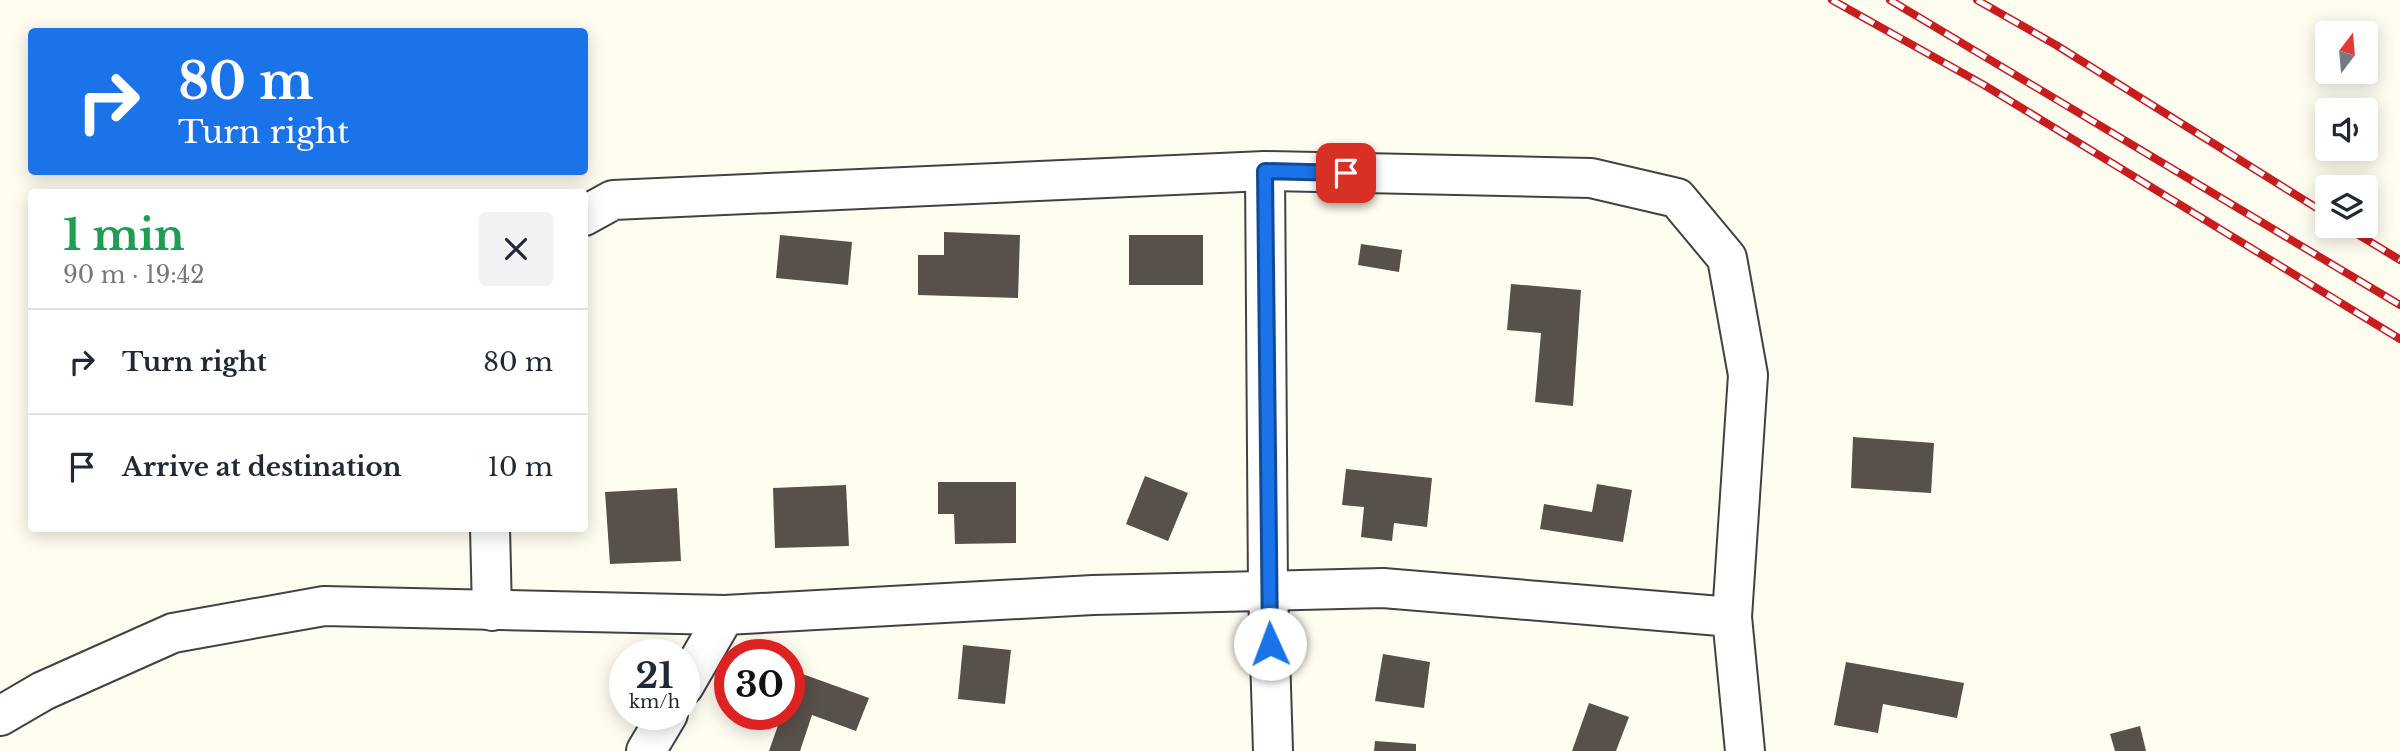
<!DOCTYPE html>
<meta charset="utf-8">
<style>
body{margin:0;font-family:"Libre Baskerville",serif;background:#f2f2f3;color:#1f2937;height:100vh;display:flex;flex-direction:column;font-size:26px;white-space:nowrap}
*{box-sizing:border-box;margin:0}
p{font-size:23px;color:#747a83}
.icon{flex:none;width:38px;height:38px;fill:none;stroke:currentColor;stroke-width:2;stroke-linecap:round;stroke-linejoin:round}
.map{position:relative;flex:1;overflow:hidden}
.drawer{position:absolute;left:28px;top:189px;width:560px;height:343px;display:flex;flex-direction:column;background:#fff;border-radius:7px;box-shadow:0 4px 18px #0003}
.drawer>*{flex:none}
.hud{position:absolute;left:28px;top:28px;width:560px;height:147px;border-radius:7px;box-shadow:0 4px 18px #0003;background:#1a73e8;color:#fff;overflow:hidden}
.needle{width:46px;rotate:16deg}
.tools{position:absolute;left:2315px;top:21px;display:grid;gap:14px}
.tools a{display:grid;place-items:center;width:63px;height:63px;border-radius:7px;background:#fff;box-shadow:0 4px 18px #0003;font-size:35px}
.speed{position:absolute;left:609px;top:639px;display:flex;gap:14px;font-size:35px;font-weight:700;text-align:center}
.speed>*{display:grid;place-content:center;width:91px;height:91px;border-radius:50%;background:#fff;box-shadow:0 4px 18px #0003;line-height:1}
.speed small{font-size:18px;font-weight:400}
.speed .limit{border:10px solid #d22;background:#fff;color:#111}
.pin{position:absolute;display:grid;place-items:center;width:60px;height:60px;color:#fff;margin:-30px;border-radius:14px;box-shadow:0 4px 10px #0006}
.me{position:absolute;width:77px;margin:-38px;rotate:358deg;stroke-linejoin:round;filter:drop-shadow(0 0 5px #0008)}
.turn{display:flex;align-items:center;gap:24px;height:147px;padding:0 35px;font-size:32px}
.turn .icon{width:91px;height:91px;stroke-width:2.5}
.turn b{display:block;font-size:49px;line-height:60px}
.round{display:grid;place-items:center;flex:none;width:74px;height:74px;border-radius:7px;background:#f2f2f3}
.summary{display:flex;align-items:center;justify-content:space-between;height:119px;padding:0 35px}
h1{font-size:42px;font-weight:700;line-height:52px;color:#1e9e55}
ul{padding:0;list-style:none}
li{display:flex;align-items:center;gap:21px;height:105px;padding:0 35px;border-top:2px solid #e0e1e3}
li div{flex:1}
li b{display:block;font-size:26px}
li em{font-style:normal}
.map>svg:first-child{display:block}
.building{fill:#58504a}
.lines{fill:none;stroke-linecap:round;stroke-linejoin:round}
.minor-casing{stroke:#424242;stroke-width:42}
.minor{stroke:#fff;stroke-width:38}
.rail-casing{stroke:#c91c1e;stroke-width:8}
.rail{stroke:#fff;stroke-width:5;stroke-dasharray:16;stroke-linecap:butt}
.route-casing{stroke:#114b97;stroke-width:18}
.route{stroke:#1a73e8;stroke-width:12}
</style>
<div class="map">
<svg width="2400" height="751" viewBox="0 0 2400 751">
<rect width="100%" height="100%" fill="#fffdf0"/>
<g class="building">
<polygon points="944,232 1020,235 1018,298 918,295 918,255 944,255"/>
<polygon points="780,235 852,242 848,285 776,278"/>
<rect x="1129" y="235" width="74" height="50"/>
<polygon points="1361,244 1402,250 1399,272 1358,265"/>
<polygon points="1511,284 1581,290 1573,406 1535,402 1541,333 1507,330"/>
<polygon points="1853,437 1934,443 1931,493 1851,488"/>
<polygon points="1346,469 1432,478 1427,527 1394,523 1392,541 1361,537 1364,507 1342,505"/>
<polygon points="1145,476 1188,493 1168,541 1126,524"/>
<polygon points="938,482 1016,482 1016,543 955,544 954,514 938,514"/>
<polygon points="1597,484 1632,490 1623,542 1540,529 1544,504 1592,512"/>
<polygon points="846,485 849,546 775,548 773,488"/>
<polygon points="677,488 681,561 610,564 605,492"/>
<polygon points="963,645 1011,650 1005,704 958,699"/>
<polygon points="1383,654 1430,662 1424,708 1375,701"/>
<polygon points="1846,662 1964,683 1957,718 1883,704 1878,733 1834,725"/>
<polygon points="797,672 869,698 856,731 812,715 800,751 769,751 782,714 789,714 789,693"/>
<polygon points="1589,703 1629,717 1616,751 1572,751"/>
<polygon points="2140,726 2146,751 2115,751 2110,734"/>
<polygon points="1375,741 1416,744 1416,751 1374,751"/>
</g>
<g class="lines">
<g class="minor-casing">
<g id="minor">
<polyline points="1265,171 1268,591 1273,751"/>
<polyline points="584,216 613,200 1265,171 1591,178 1677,198 1727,258 1748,375 1732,617"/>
<polyline points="490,528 492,611"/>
<polyline points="684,686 725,615 1093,595 1383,588 1732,617 1745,751"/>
<polyline points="0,716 43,691 173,633 324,606 725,615"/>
<polyline points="646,751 668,714"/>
</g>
</g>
<use href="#minor" class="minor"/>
<g class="rail-casing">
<g id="rail">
<polyline points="1832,0 1984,85 2400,339"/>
<polyline points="1890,0 2400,305"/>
<polyline points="1977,0 2056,45 2328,215"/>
<polyline points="2344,226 2400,260"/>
</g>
</g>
<use href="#rail" class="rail"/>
</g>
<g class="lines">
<g class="route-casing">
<polyline id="route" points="1270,644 1265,171 1346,173"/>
</g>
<use href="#route" class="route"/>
</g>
</svg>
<div class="tools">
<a><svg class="needle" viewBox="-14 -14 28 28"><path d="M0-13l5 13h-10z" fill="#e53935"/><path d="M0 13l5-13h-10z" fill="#747a83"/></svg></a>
<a><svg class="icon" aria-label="sound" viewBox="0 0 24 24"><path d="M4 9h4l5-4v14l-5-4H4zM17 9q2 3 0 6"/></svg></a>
<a><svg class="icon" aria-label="layers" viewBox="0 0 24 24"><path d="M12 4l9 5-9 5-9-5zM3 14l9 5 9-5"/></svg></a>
</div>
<div class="speed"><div>21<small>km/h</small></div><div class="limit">30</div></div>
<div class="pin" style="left:1346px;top:173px;background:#d93025"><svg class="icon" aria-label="arrive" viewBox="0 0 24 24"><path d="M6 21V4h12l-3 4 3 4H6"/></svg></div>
<svg class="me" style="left:1270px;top:644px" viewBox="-20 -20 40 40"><circle r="19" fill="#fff"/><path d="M0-13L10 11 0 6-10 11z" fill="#1a73e8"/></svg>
<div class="hud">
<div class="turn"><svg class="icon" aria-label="right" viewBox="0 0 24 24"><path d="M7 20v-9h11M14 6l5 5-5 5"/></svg><div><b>80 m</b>Turn right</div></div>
</div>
<section class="drawer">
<div class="summary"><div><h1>1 min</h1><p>90 m · 19:42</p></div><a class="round"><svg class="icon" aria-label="close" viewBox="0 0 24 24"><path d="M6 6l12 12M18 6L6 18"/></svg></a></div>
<ul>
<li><svg class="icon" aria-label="right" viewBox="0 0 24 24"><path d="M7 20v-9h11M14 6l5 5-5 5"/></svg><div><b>Turn right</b></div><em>80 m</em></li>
<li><svg class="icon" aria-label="arrive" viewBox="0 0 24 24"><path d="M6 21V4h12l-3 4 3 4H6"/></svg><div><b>Arrive at destination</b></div><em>10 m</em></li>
</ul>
</section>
</div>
